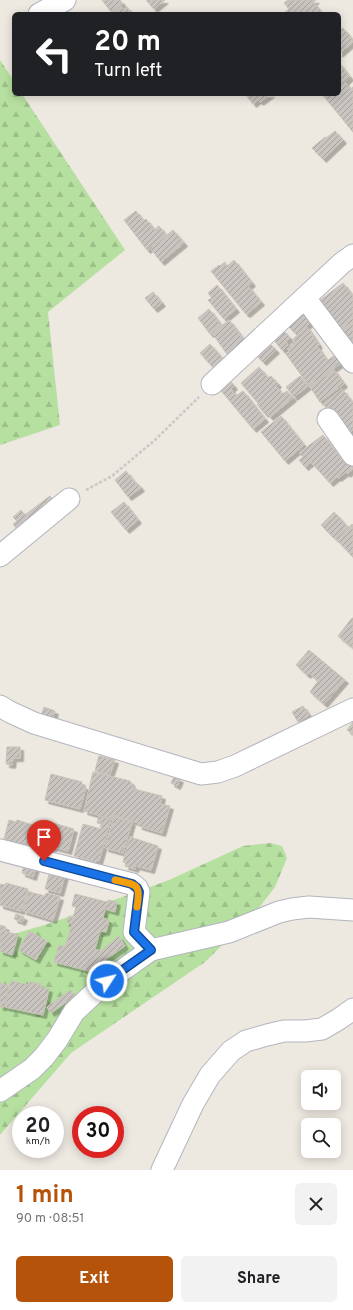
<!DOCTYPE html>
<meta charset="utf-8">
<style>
body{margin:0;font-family:Overpass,sans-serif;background:#f2f2f2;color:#202124;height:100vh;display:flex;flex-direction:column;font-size:15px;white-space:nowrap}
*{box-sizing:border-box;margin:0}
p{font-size:13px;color:#757577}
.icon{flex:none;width:22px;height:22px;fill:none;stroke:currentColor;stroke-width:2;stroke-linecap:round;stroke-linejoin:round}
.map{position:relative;height:1170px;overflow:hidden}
.side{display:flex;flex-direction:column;background:#fff;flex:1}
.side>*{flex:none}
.top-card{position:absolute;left:12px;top:12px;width:329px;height:84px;border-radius:6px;box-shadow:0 2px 10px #0003;background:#202124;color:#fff;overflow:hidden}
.tools{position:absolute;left:301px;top:1070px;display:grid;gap:8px}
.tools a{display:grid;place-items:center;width:40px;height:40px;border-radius:6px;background:#fff;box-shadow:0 2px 10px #0003;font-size:20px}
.speed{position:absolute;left:12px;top:1106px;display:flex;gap:8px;font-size:20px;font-weight:700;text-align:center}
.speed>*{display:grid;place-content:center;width:52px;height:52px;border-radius:50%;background:#fff;box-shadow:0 2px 10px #0003;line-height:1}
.speed small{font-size:10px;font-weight:400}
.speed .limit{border:6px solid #d22;background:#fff;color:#111}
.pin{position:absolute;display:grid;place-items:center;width:34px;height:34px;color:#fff;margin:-41px -17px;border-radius:50% 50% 50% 0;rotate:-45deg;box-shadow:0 0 4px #0007}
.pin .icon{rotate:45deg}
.me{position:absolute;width:44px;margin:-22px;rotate:55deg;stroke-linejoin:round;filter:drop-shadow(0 0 3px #0008)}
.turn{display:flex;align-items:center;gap:14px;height:84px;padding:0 16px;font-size:18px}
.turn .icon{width:52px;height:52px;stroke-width:2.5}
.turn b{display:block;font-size:28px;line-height:34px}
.round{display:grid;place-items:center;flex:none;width:42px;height:42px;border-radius:6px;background:#f2f2f2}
.summary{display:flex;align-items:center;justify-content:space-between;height:68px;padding:0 16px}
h1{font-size:24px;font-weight:700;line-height:30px;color:#b45309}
.primary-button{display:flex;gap:8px;margin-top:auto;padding:8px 16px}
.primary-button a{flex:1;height:46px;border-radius:6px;background:#b45309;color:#fff;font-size:16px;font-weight:700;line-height:46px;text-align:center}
.primary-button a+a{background:#f2f2f2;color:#202124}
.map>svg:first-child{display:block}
.forest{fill:url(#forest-firs)}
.building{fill:url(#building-hatch);stroke:#c9c3b9;filter:url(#shadow)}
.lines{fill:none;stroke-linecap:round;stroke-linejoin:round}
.street-casing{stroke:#b3b6bf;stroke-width:23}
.path{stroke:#c8c8c8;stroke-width:2.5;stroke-dasharray:3 2;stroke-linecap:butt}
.street{stroke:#fff;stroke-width:21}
.route-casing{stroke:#114b97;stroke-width:10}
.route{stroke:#1a73e8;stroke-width:7}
.slow{stroke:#f59e0b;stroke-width:7}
</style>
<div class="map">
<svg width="353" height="1170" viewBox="0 0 353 1170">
<defs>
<pattern id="forest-firs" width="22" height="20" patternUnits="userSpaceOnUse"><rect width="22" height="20" fill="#b6e0a0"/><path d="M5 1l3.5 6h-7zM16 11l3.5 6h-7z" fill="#9dc08a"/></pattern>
<pattern id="building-hatch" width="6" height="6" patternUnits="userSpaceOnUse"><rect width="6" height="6" fill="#c9c4bf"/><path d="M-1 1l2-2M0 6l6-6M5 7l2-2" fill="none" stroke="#a4a09c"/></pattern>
<filter id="shadow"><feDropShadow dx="3.5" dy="3.5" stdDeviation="0" flood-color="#0004"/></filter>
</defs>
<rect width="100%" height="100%" fill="#ede8e0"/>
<g class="forest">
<polygon points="0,60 14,81 14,94 22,94 125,250 48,312 60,425 0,445"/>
<polygon points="270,843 282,846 287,858 275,887 255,913 205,962 71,1053 0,1135 0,938 51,923 169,880 243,846"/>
</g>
<g class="building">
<polygon points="102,0 120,0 123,4 112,13"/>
<polygon points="146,0 165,0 154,9"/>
<polygon points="288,0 316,0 313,2 323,14 287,14 285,12 289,9 284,3"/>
<polygon points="122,7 124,9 127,7 132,14 112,14"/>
<polygon points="343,28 353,40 353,42 339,54 339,31"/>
<polygon points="339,63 350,77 345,82 350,89 353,87 353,132 322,94 339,94"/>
<polygon points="247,94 271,94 260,102 258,100 253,104 246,95"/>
<polygon points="335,131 343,140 323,159 312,148 325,137 326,138"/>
<polygon points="136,211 143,221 146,219 154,230 159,226 166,235 147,250 124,220"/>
<polygon points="173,230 184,243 161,262 151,249"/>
<polygon points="234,260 252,283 248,286 261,302 247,314 245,313 211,271 219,265 220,266 225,262 227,266"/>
<polygon points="343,283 353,296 353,321 341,330 319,301"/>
<polygon points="217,285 236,309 224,319 208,300 212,298 208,293"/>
<polygon points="153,292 162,303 154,309 145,298"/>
<polygon points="308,308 316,317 297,335 288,326"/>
<polygon points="209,309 221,325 210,334 198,318"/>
<polygon points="229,320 245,341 227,354 212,333"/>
<polygon points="353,322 353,348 341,331"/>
<polygon points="307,327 319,345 317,346 327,361 338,353 344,361 309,386 286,354 290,352 287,349 293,345 292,343 295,341 293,339"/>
<polygon points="283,330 290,338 286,342 288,345 282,350 273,339"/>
<polygon points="269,343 276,350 263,362 256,355"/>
<polygon points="210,344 229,366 219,374 200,353"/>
<polygon points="259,367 268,378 271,376 278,384 276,386 283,394 287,391 293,398 270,417 266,413 265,414 257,404 258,403 241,383"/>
<polygon points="334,370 344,384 320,402 310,387"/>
<polygon points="300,376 308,386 294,397 286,387"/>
<polygon points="228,379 234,386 231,389 236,396 243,391 265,419 253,429 218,387"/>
<polygon points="342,389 353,403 353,430 348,434 346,433 323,404"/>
<polygon points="281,416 304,445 285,461 261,432"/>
<polygon points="323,435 345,463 350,460 353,463 353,469 347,474 346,472 338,478 337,477 330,483 311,462 305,467 299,460 303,457 299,453"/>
<polygon points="126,471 135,483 137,483 141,488 128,497 115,480"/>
<polygon points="50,496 56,504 41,516 34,508"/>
<polygon points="124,502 138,520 126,530 111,512"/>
<polygon points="34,508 41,517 19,532 13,524 17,521 13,517 21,510 25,515"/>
<polygon points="334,512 348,527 335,539 321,525"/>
<polygon points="352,524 353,525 353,557 336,539"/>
<polygon points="352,618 353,618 353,648 338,636"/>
<polygon points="309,650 345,680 324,704 310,692 318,681 309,673 307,675 296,665"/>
<polygon points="303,706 309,715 298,722 292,712"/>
<polygon points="44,707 55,711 52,720 41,716"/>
<polygon points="353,722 353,734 347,730"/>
<polygon points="7,747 20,747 20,758 13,758 12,765 6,764"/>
<polygon points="99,756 115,760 110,775 95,771"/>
<polygon points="93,772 130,781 134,789 162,796 160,804 170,806 162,833 139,826 139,823 113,815 112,819 84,811"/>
<polygon points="51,774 82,782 81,785 86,787 80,809 45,800"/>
<polygon points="174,777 180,779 177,786 171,783"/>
<polygon points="99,816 111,819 99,861 96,860 96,862 74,856 83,824 101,829 102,824 97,823"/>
<polygon points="114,817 132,822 123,853 105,848"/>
<polygon points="9,820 16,822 17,820 36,826 31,846 21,844 21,846 13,844 14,842 4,839"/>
<polygon points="53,823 74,829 68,851 54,847 53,848 46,846"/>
<polygon points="130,837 158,846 151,870 136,866 135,869 125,866 126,863 123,862"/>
<polygon points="24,864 36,867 33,877 22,873"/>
<polygon points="50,871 65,875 60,893 45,889"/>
<polygon points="6,883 28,889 21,911 0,905 0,884 5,885"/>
<polygon points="29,892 45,896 46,893 60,897 53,920 23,911"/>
<polygon points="75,894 107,902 103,918 109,920 106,932 100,931 95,949 101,951 119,936 125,946 89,971 54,962 59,945 65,947 72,924 67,922 69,916 73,918 76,907 72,906"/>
<polygon points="108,900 117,902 115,912 105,909"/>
<polygon points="16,914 24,917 22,922 14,919"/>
<polygon points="0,925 6,927 4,931 18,935 12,955 0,951"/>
<polygon points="29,931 47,941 36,960 19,950"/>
<polygon points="11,981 29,985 30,982 41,984 40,987 49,989 43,1015 5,1007"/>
<polygon points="0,983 9,985 4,1007 0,1007"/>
<polygon points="70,990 75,996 51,1013 47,1007"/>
</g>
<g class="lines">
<g class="street-casing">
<g id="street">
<polyline points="39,14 65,0"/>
<polyline points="305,298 353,362"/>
<polyline points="212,384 342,263 353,255"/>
<polyline points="328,419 353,455"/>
<polyline points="0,556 69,499"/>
<polyline points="0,706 10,712 34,723 201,774 218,772 235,766 353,709"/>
<polyline points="0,850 132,884 137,888 139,892 134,932 151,950 107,981 74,1012 57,1040 44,1057 32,1069 0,1091"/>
<polyline points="151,950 229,932 279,912 292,909 309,907 353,910"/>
<polyline points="162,1170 193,1104 210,1075 231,1051 246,1041 267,1035 284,1031 305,1031 322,1029 339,1019 353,1009"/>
</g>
</g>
<polyline class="path" points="86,490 112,476 155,440 199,397"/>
<use href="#street" class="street"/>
</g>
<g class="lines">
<g class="route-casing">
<polyline id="route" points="44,861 132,884 137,888 139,892 134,932 151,950 107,981"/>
</g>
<use href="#route" class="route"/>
<path class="slow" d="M 115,880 C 137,885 141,883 137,907"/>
</g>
</svg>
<div class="tools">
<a><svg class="icon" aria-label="sound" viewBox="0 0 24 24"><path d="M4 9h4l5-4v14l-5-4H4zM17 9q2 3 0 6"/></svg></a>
<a><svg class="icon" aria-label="search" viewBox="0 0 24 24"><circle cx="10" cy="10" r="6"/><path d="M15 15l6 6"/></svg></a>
</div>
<div class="speed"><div>20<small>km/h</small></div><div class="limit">30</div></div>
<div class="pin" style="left:44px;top:861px;background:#d93025"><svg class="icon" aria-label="arrive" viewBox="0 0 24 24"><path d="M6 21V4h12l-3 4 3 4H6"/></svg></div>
<svg class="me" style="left:107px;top:981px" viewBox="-20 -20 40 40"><circle r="17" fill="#1a73e8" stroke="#fff" stroke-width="3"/><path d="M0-11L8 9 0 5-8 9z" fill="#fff"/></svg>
<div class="top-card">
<div class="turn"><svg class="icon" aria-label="left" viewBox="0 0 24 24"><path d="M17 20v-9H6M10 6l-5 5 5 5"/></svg><div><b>20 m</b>Turn left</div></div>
</div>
</div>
<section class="side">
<div class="summary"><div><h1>1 min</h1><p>90 m · 08:51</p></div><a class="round"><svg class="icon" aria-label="close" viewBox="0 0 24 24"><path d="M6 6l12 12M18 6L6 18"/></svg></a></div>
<div class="primary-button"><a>Exit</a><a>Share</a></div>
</section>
